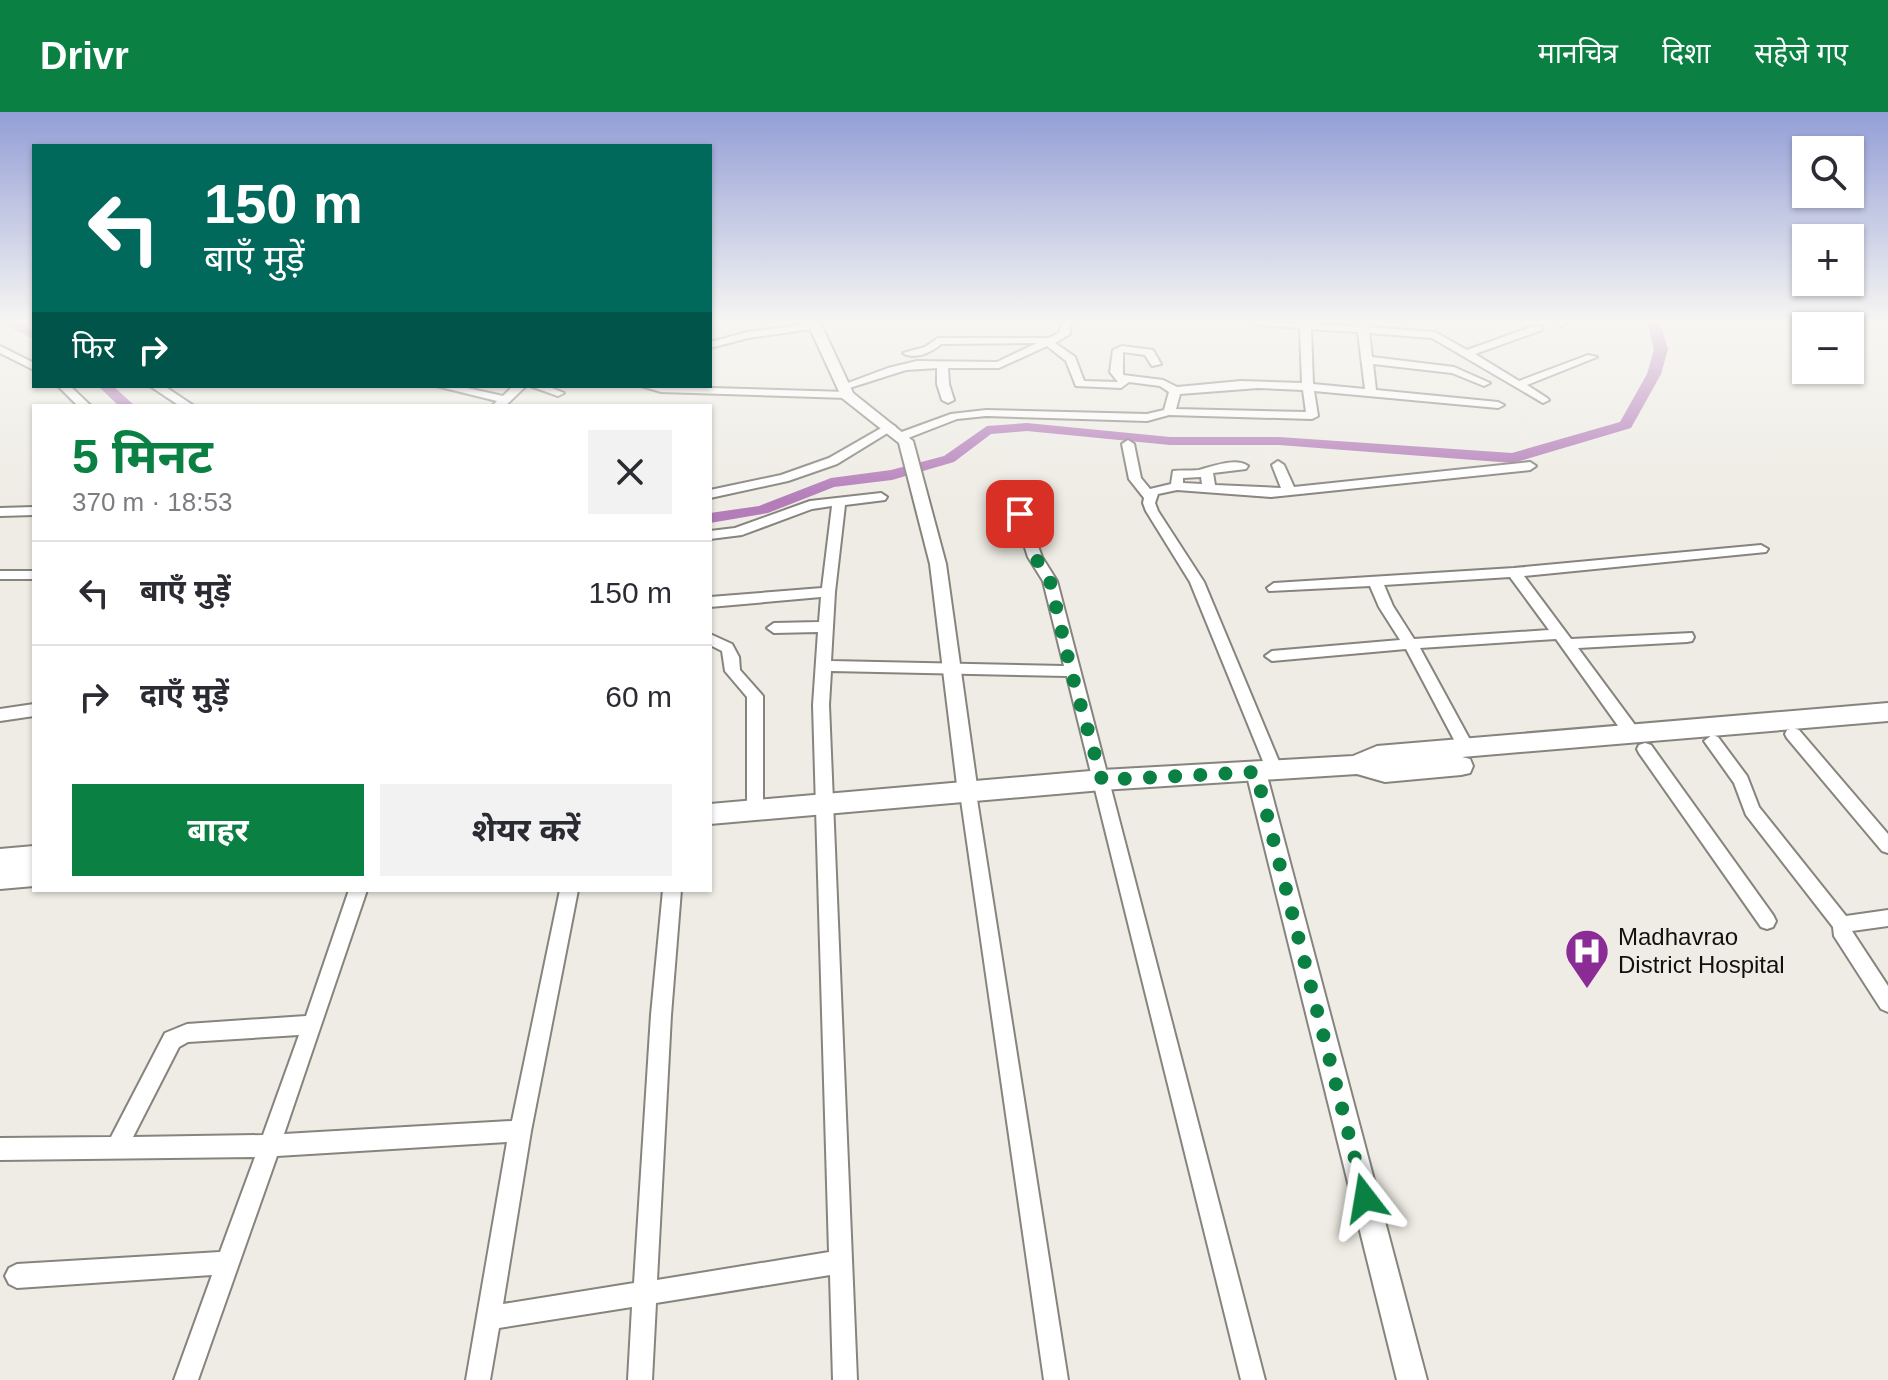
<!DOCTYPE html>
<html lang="hi">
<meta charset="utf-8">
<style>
body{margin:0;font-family:Helvetica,"Noto Sans Devanagari",sans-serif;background:#f2f2f3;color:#2b2b33;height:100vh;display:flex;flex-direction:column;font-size:30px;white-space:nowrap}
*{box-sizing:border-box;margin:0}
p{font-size:26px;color:#7c7c81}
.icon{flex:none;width:44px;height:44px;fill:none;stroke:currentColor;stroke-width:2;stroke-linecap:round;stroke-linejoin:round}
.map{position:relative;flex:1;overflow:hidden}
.side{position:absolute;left:32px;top:292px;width:680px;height:488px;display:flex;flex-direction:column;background:#fff;border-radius:0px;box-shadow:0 2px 6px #0004}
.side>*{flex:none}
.hud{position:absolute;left:32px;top:32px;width:680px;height:244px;border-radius:0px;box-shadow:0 2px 6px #0004;background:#00695c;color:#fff;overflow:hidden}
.buttons{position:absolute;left:1792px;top:24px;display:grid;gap:16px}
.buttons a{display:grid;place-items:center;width:72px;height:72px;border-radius:0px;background:#fff;box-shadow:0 2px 6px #0004;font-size:40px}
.pin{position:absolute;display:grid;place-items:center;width:68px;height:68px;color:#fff;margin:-34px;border-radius:16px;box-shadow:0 4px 12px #0006}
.me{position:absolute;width:88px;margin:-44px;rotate:346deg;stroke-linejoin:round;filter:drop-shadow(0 0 6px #0008)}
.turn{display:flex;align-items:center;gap:28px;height:168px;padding:0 40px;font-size:36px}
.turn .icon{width:104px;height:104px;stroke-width:2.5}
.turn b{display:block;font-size:56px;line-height:68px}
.then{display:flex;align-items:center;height:76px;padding:0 40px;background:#0003;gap:16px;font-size:30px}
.round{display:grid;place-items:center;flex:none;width:84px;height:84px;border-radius:0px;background:#f2f2f3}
.head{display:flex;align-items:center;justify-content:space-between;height:136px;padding:0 40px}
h1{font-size:48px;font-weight:700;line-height:60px;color:#0b8043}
.cta{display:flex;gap:16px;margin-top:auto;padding:16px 40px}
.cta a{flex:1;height:92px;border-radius:0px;background:#0b8043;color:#fff;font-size:32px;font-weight:700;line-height:92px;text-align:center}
.cta a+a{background:#f2f2f3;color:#2b2b33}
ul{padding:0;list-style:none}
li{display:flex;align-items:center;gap:24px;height:104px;padding:0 40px;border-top:2px solid #e1e1e2}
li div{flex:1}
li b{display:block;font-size:30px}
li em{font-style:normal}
header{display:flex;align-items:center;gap:48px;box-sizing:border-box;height:112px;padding:0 40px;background:#0b8043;color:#fff}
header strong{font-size:38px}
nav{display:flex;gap:44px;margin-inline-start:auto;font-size:28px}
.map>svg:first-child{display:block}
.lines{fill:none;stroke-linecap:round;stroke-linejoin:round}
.canal{fill:#b47dba;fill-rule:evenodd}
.minor-casing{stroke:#86847d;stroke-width:4}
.tertiary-casing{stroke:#86847d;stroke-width:4}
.secondary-casing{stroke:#86847d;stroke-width:4}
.minor{fill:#fff;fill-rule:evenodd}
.tertiary{fill:#fff;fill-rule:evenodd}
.secondary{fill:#fff;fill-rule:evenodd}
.route{stroke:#0b8043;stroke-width:14;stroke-dasharray:0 25.2}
.labels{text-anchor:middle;stroke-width:6;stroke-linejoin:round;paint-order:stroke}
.poi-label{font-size:24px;fill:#11100e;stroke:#eeece4;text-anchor:start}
</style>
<header>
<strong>Drivr</strong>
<nav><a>मानचित्र</a><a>दिशा</a><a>सहेजे गए</a></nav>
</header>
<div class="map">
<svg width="1888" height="1268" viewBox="0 0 1888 1268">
<rect width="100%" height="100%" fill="#eeece4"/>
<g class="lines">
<g class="canal">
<polygon points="0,210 17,210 34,218 34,227"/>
<polygon points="1647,210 1660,210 1668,237 1661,262 1631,316 1513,351 1279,333 1170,333 1027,319 991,322 954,350 892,368 834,375 768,401 710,411 710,401 759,394 831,366 891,358 944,344 987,314 1027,311 1170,325 1279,325 1512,341 1620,310 1647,262 1654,237"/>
<polygon points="98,274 113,274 135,294 119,294"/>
</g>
<g class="minor-casing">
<g id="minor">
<path d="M 1061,210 L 1071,210 L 1070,222 L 1055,231 L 1075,245 L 1084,269 L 1118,270 L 1110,260 L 1113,238 L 1122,234 L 1153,238 L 1161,252 L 1152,254 L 1145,243 L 1123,240 L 1123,263 L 1163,268 L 1177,275 L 1241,269 L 1302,271 L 1300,216 L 1259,213 L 1254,210 L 1357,214 L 1357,210 L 1367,210 L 1368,215 L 1435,220 L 1467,238 L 1534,214 L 1542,214 L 1542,218 L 1475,242 L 1519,269 L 1588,243 L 1597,245 L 1527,273 L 1547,286 L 1549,288 L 1543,291 L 1432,226 L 1369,221 L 1372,245 L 1454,255 L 1490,271 L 1484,274 L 1452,261 L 1373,252 L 1376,278 L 1498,290 L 1504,293 L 1498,296 L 1314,279 L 1318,304 L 1312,307 L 1169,303 L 1147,309 L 986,304 L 957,307 L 903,328 L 899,327 L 899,321 L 951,302 L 986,298 L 1147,302 L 1164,298 L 1169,280 L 1160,274 L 1129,270 L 1121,276 L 1076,274 L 1066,249 L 1047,234 L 999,256 L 948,256 L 949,272 L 954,288 L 948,291 L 942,288 L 937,272 L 937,256 L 906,258 L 843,278 L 837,275 L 888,256 L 917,249 L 997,250 L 1037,231 L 941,232 C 931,241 914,248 903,241 L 925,235 L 938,226 L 1049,226 L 1060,220 ZM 1311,217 L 1358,220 L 1365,277 L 1313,272 ZM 1258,276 L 1303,278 L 1306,300 L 1176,297 L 1180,282 Z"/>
<polygon points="1568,210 1562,214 1557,211 1557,210"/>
<polygon points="815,211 819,212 819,216 748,226 710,236 710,230 748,220"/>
<polygon points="0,234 34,251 34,258 0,241"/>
<polygon points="58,274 70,274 91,294 78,294"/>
<polygon points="150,274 164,274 194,294 180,294"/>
<polygon points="436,274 458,274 503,284 513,274 526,274 505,294 492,294 497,289"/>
<polygon points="530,274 547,274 564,281 558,284"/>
<polygon points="641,274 847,280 853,283 847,286 661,280"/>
<polygon points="890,311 896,315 894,317 837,352 788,369 710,386 710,378 781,363 829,346"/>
<path d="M 1128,328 L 1134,332 L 1141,366 L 1150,377 L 1171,372 L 1173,359 C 1181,358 1190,359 1199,358 C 1212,355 1235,345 1248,354 L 1246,357 L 1213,361 L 1215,373 L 1281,376 L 1272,353 L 1278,349 L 1284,353 L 1294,375 L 1530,350 L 1536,354 L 1530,358 L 1271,385 L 1177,378 L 1158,382 L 1155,391 L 1158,399 L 1204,470 L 1283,659 L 1281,663 L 1269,663 L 1267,659 L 1190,470 L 1146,399 L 1143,391 L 1144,386 L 1129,367 L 1122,332 ZM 1201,365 L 1202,372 L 1183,371 L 1183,366 Z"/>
<path d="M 881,381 L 887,385 L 885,388 L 845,393 L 835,480 L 831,549 L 1064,554 L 1043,469 L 1028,445 L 1014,402 L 1015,399 L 1020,398 L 1026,402 L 1042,445 L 1057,469 L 1265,1268 L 1241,1268 L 1067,564 L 831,559 L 829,593 L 857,1268 L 833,1268 L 830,1163 L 656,1191 L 652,1268 L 628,1268 L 632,1195 L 499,1216 L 490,1268 L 466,1268 L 507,1030 L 277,1044 L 198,1268 L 174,1268 L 212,1163 L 17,1176 L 9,1172 L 5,1164 L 9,1156 L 17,1152 L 220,1140 L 255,1045 L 0,1048 L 0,1026 L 111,1025 L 165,921 L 187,912 L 306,904 L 349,778 L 367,778 L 284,1022 L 512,1009 L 560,778 L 578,778 L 531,1019 L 503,1192 L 634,1171 L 651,903 L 663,778 L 681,778 L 671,903 L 657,1168 L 829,1140 L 813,593 L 818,520 L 774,521 L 767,516 L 774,511 L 819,510 L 821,485 L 710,495 L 710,485 L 822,476 L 832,394 L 812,397 L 742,423 L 710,427 L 710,419 L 735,416 L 810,389 ZM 299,923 L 263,1023 L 133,1025 L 179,935 L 188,930 Z"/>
<polygon points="34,395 34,403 0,404 0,396"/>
<path d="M 1761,433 L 1768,437 L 1766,440 L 1524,464 L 1571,527 L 1692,521 L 1694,525 L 1692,529 L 1687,530 L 1578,536 L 1638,617 L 1640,621 L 1638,625 L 1626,625 L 1556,527 L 1420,536 L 1475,637 L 1473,641 L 1461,641 L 1406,537 L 1272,549 L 1265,544 L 1272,539 L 1400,528 L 1379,495 L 1370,474 L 1269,479 L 1267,476 L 1274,471 L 1514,456 ZM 1510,465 L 1549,518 L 1414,527 L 1393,494 L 1384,473 Z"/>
<rect x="0" y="459" width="34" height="8"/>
<polygon points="710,522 732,532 739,545 740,558 763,584 763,698 761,703 749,703 747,698 747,585 725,559 722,539 710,533"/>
<polygon points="34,592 34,604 0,609 0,597"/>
<polygon points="1793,616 1799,618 1888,722 1888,741 1882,739 1787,626 1785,622 1787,618"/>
<polygon points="1712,623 1718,625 1747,664 1759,695 1846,804 1888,798 1888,814 1852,819 1888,874 1888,900 1881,897 1834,824 1833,815 1746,703 1734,671 1704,629"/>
<polygon points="1645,631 1651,633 1773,803 1776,809 1773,815 1767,817 1761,815 1639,641 1637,637 1639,633"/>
<polygon points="968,674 974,676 976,681 1068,1268 1044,1268 960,681 962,676"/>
</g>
</g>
<g class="tertiary-casing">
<g id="tertiary">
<polygon points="807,210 820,210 853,281 913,329 946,452 978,681 975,687 961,687 958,681 930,452 899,331 842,286"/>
<polygon points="1256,652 1263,654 1266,660 1427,1268 1397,1268 1246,660 1249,654"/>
</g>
</g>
<g class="secondary-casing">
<g id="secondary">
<polygon points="1888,591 1888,609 1462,645 1470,647 1473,654 1470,661 1461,663 1385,670 1357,662 1102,678 710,712 710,692 1102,658 1353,644 1377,634"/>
<polygon points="34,734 34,774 0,777 0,737"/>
</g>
</g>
<use href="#minor" class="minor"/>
<use href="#tertiary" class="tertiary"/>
<use href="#secondary" class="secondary"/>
</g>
<linearGradient id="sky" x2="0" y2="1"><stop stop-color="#939ed6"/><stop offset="0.54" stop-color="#f7f6f3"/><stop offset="1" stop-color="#f7f6f3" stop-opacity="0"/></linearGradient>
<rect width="1888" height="388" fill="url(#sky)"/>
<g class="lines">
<polyline class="route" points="1020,402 1035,445 1050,469 1071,559 1102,668 1256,660 1365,1086"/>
</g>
<defs>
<g id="hospital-pin" transform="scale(2.3)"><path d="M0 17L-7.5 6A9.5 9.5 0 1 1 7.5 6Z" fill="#8b2c96" stroke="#eeece4"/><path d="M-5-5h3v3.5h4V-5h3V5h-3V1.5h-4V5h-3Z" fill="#fff"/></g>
</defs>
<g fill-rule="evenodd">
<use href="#hospital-pin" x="1587" y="839"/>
</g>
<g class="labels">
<g class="poi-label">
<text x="1618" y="833">Madhavrao<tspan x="1618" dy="28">District Hospital</tspan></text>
</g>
</g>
</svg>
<div class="buttons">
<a><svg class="icon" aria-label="search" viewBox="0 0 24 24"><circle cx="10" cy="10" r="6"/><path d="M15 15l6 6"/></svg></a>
<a>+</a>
<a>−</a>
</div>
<div class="pin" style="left:1020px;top:402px;background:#d93025"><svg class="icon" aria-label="arrive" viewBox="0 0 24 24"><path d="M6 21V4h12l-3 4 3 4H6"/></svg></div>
<svg class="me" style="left:1365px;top:1086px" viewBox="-20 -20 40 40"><path d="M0-17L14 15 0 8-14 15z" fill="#0b8043" stroke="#fff" stroke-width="4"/></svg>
<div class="hud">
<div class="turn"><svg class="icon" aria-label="left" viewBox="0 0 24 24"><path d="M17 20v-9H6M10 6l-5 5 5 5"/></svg><div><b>150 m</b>बाएँ मुड़ें</div></div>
<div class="then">फिर<svg class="icon" aria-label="right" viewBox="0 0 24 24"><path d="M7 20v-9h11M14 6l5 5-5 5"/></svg></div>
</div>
<section class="side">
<div class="head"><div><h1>5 मिनट</h1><p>370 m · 18:53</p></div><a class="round"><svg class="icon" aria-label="close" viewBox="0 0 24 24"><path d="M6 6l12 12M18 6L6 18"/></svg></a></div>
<ul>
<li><svg class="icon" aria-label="left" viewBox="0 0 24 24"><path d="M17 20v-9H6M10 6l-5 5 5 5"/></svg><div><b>बाएँ मुड़ें</b></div><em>150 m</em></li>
<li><svg class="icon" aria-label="right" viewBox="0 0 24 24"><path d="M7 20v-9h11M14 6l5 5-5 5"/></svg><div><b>दाएँ मुड़ें</b></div><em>60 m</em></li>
</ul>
<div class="cta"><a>बाहर</a><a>शेयर करें</a></div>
</section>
</div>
